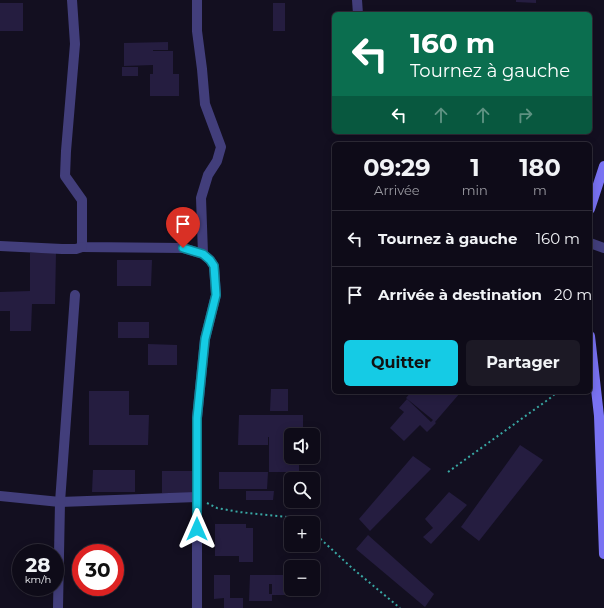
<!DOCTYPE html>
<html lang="fr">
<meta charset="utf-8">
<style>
body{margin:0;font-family:Montserrat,sans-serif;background:#1c1925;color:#f1f3f6;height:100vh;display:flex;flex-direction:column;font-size:15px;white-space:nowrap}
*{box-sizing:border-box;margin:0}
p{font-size:13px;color:#9b9ba2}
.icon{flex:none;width:22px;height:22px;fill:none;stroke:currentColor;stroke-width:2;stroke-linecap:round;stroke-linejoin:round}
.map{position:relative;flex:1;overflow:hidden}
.drawer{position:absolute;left:332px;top:142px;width:260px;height:252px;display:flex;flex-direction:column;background:#0e0b18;border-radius:6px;box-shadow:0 2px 10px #0003,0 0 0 1px #2e2b37}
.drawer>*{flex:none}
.top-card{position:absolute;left:332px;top:12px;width:260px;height:122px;border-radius:6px;box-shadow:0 2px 10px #0003,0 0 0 1px #2e2b37;background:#0b6e4f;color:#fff;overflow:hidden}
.tools{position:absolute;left:284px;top:428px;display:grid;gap:8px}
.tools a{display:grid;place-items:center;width:36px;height:36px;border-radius:6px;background:#0e0b18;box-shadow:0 2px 10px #0003,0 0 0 1px #2e2b37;font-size:20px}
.speed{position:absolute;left:12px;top:544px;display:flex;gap:8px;font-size:20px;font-weight:700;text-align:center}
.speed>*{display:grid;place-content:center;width:52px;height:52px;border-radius:50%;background:#0e0b18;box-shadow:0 2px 10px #0003,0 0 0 1px #2e2b37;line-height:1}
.speed small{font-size:10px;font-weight:400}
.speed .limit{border:6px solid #d22;background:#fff;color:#111}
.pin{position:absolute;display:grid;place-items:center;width:34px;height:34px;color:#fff;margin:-41px -17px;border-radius:50% 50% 50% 0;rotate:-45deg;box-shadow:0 0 4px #0007}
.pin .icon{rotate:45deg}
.me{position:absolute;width:44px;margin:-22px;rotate:0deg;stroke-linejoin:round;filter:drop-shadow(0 0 3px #0008)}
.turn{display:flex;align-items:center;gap:14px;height:84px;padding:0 12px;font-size:18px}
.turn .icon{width:52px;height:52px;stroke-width:2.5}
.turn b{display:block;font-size:28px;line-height:34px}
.lanes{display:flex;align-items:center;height:38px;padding:0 12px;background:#0003;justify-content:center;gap:20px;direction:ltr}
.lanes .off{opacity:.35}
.eta{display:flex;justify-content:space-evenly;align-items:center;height:68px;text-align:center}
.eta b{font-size:24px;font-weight:700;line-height:28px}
.button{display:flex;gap:8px;margin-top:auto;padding:8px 12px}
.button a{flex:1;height:46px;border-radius:6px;background:#15cbe5;color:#111;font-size:16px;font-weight:700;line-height:46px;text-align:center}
.button a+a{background:#1c1925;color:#f1f3f6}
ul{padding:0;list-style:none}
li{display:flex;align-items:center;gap:12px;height:56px;padding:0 12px;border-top:1px solid #2e2b37}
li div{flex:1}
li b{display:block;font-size:15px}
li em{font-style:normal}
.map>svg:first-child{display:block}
.building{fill:#251d40}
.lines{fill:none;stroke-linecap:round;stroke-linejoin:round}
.path{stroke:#39a8a4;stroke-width:2;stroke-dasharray:2 3;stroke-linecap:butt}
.street{stroke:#423e7b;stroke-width:10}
.secondary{stroke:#7972f2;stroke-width:10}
.route-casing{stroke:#0e8495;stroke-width:10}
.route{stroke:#15cbe5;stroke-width:7}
</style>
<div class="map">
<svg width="604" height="608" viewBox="0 0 604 608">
<rect width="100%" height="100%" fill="#130f20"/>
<g class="building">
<polygon points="516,0 536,0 536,3 516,2"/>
<rect x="0" y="3" width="23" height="28"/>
<rect x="273" y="3" width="12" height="28"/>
<polygon points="168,42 168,50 153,50 153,51 173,51 173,74 179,74 179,96 150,96 150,74 153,74 153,65 124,66 124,43"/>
<rect x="122" y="67" width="16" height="9"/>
<polygon points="30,253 56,253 55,304 32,304 31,331 10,331 10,311 0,311 0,292 30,291"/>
<polygon points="117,260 152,260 151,286 117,286"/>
<rect x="118" y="322" width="31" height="16"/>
<polygon points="148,344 177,345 177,365 148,365"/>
<polygon points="271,389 288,389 288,411 270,411"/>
<polygon points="89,391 129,391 129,415 149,415 148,445 89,445"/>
<polygon points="411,392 460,393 435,422 436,423 427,432 420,425 404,441 390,428 404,412 399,408 407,399 431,422 433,420 406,398"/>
<polygon points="239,415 303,415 303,435 291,435 291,457 299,457 299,472 269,472 269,437 268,437 268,445 238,445"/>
<polygon points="520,445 543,460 479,541 461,527"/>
<polygon points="413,456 431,469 370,531 359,519"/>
<polygon points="93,470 135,470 135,492 92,492"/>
<rect x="162" y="471" width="32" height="22"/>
<polygon points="219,472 268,472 267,489 219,489"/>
<polygon points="246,491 274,491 273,500 246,500"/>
<polygon points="449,492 467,505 431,544 423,537 433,528 425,519"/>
<polygon points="215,524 246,524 246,528 253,528 253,562 239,562 239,556 215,556"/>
<polygon points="368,535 434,594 425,607 356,549"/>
<polygon points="214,575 230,575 230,598 243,598 243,608 224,608 224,598 214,599"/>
<polygon points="250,575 272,575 272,584 269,584 269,594 272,594 272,601 249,601"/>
<rect x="272" y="575" width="14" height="20"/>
</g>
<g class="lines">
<g class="path">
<polyline points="448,472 549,399 557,392"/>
<polyline points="207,503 217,508 239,512 287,517 299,523"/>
<polyline points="313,532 352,568 400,608"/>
</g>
<g class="street">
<polyline points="72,0 75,44 66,151 65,176 82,200 82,247 183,248 203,254 210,260 214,266 216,295 205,339 197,418 197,608"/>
<polyline points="197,0 197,31 202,69 205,104 221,147 217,161 208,175 201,198 203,254"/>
<polyline points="357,0 358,14"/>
<polyline points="590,243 604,248"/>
<polyline points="0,246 62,249 76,249 82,247"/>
<polyline points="0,496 60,502 197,497"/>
<polyline points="58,608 60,502 75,295"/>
</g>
<g class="secondary">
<polyline points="590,209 604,166"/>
<polyline points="590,336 599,416 604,554"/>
</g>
</g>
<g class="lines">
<g class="route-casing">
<polyline id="route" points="183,248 203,254 210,260 214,266 216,295 205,339 197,418 197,529"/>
</g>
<use href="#route" class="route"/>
</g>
</svg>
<div class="tools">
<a><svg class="icon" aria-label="sound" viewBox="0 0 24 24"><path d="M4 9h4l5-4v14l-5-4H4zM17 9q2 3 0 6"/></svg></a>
<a><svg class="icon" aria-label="search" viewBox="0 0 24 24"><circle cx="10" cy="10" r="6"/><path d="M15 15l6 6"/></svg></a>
<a>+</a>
<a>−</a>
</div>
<div class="speed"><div>28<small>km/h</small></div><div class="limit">30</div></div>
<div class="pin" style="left:183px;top:248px;background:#d93025"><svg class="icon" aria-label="arrive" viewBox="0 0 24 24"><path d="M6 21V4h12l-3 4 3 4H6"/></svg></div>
<svg class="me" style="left:197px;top:529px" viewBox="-20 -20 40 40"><path d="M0-17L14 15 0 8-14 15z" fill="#15cbe5" stroke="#fff" stroke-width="4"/></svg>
<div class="top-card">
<div class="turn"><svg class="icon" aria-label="left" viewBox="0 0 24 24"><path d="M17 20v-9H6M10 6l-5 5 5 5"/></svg><div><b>160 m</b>Tournez à gauche</div></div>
<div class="lanes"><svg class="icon" aria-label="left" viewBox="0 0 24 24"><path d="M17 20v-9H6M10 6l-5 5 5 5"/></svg><svg class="icon off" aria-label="ahead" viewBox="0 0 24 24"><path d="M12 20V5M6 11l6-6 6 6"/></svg><svg class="icon off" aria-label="ahead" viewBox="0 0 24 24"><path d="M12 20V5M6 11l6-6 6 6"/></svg><svg class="icon off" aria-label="right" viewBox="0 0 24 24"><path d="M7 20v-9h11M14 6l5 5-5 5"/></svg></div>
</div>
<section class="drawer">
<div class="eta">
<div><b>09:29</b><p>Arrivée</p></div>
<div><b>1</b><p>min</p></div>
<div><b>180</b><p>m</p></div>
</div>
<ul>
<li><svg class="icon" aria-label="left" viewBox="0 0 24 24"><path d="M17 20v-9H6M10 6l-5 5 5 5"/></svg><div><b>Tournez à gauche</b></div><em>160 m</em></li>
<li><svg class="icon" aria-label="arrive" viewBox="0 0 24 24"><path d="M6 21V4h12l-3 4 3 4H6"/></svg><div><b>Arrivée à destination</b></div><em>20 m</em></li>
</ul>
<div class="button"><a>Quitter</a><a>Partager</a></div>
</section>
</div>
